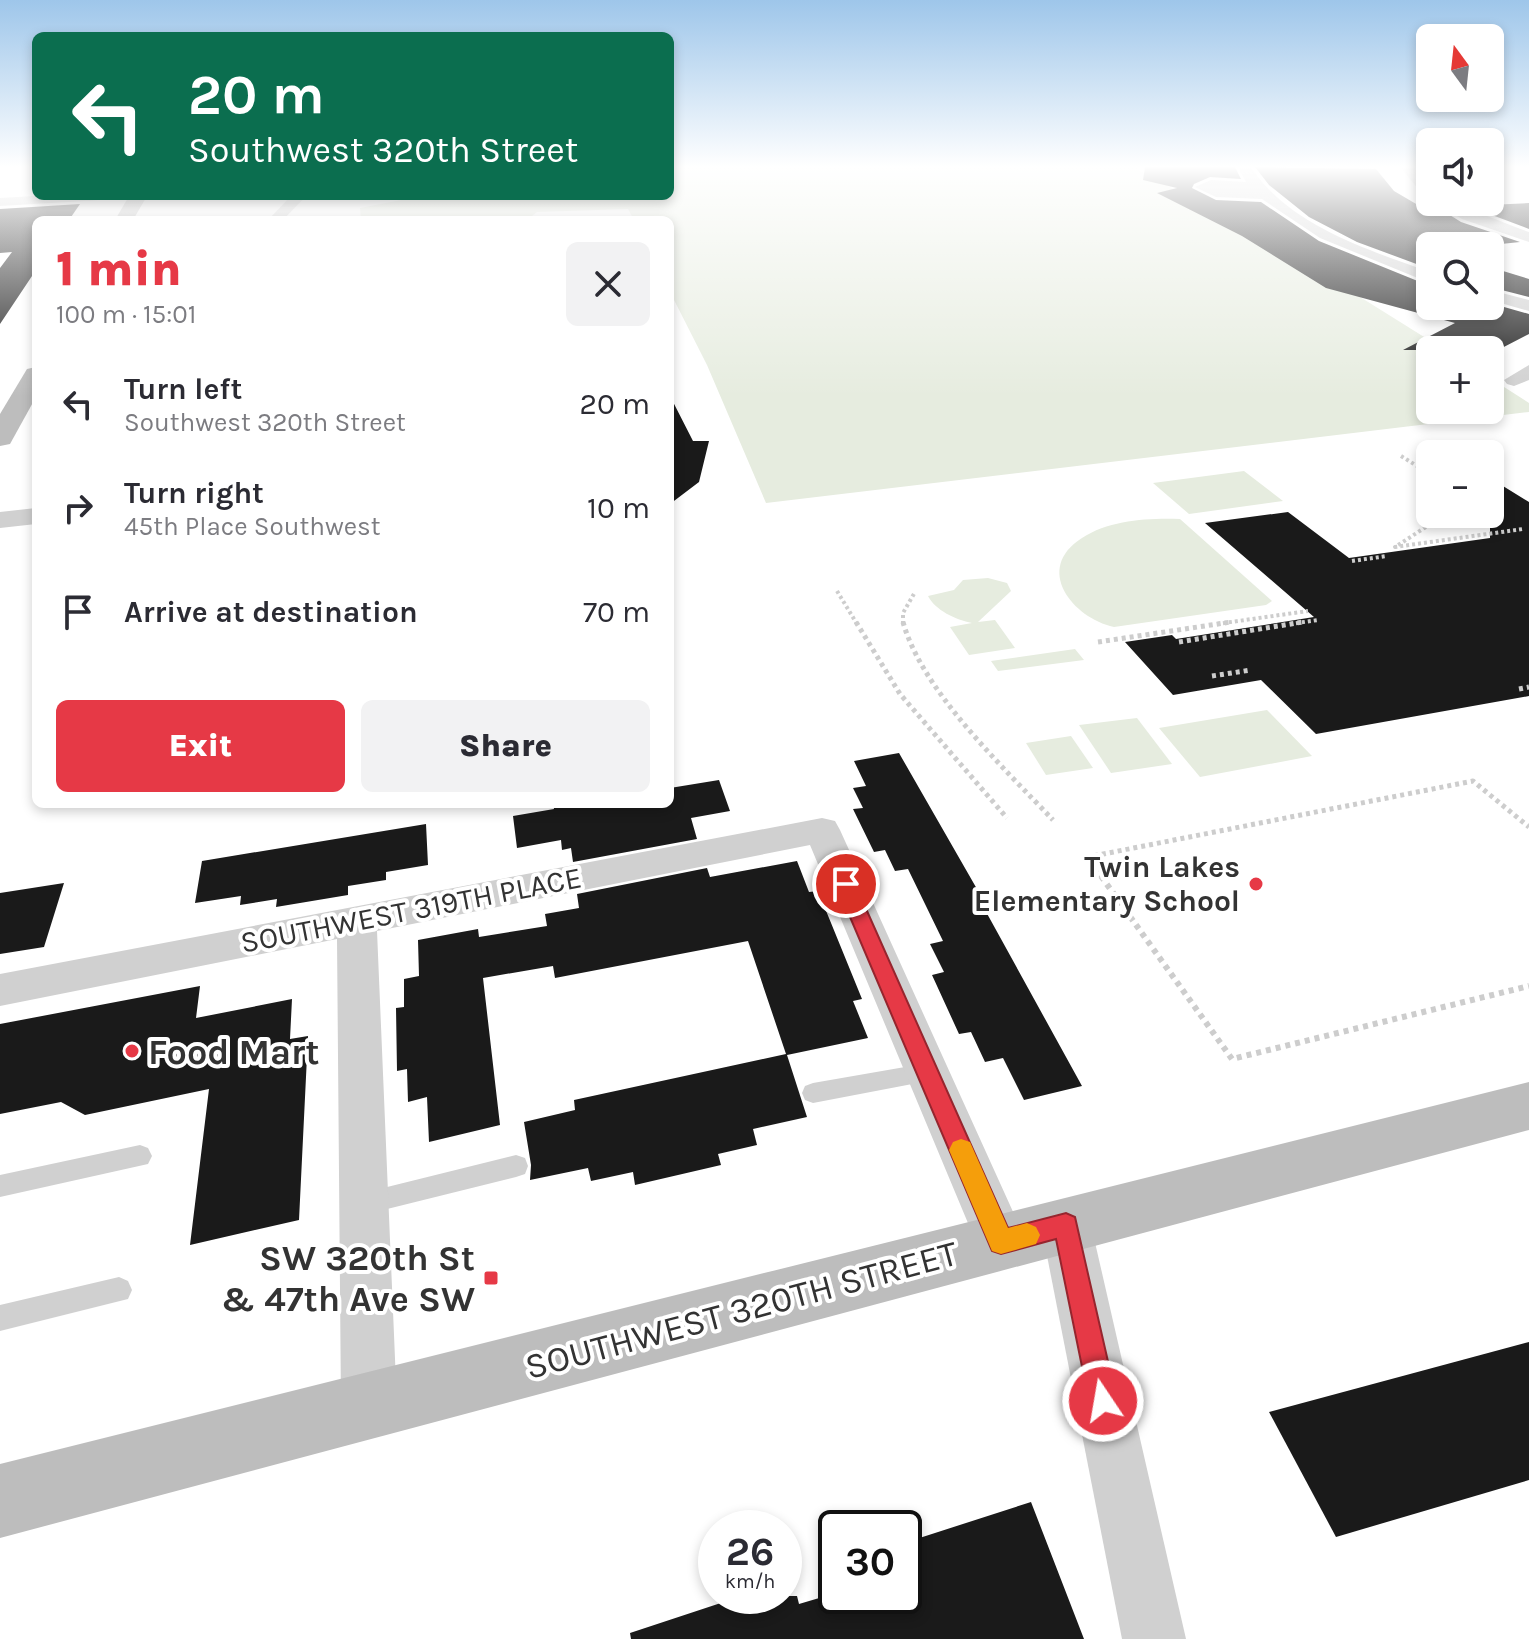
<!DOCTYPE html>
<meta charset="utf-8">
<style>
body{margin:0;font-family:Karla,sans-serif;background:#f2f2f3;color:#2b2b33;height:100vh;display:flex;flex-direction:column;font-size:30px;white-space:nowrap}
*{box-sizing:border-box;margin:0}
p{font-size:26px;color:#7c7c81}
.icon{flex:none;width:44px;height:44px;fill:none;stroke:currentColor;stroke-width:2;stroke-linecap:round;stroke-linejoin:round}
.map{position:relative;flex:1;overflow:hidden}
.drawer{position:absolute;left:32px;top:216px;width:642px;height:592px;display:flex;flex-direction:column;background:#fff;border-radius:12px;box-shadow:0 4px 12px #0003}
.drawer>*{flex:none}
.top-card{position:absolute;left:32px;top:32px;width:642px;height:168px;border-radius:12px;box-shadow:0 4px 12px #0003;background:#0b6e4f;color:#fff;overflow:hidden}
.needle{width:52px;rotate:345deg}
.controls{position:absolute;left:1416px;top:24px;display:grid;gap:16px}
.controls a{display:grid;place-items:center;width:88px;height:88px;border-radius:12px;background:#fff;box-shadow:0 4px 12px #0003;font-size:40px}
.speed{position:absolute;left:698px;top:1510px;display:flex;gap:16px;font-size:40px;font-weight:700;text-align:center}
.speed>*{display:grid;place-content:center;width:104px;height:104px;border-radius:50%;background:#fff;box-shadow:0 4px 12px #0003;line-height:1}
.speed small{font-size:20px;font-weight:400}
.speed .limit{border:4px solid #111;border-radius:12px;background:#fff;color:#111}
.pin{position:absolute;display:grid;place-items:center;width:68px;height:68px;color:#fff;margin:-34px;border:4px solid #fff;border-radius:50%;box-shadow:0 2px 8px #0007}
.me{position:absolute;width:88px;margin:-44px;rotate:348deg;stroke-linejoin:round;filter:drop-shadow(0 0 6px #0008)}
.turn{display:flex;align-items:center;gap:28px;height:168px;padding:0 24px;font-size:36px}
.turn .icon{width:104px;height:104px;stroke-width:2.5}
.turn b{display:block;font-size:56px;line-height:68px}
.round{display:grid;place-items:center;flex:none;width:84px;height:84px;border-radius:12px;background:#f2f2f3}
.overview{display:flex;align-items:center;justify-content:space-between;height:136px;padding:0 24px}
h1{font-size:48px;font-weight:800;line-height:60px;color:#e63946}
.primary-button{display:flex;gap:16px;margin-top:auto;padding:16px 24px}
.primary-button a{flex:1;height:92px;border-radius:12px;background:#e63946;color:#fff;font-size:32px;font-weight:800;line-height:92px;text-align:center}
.primary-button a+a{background:#f2f2f3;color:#2b2b33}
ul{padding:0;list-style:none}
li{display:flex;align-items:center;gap:24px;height:104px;padding:0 24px}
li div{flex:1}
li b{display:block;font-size:30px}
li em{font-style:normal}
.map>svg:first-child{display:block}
.green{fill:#e6ecdf}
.building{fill:#1a1a1a}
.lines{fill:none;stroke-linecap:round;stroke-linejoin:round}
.path-far2{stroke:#cdcdcd;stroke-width:4;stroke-dasharray:3 3;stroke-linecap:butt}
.path-far1{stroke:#cdcdcd;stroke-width:5;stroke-dasharray:4 4;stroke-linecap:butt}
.path{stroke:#cdcdcd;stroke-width:6;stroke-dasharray:5 5;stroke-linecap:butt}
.lane{fill:#d0d0d0;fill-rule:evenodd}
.street{fill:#d0d0d0;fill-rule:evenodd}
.secondary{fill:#bdbdbd;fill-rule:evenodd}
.route{fill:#e63946;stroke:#96252e;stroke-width:2}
.slow{fill:#f59e0b}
.poi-dot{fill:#e63946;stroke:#fff;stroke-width:3}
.labels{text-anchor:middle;stroke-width:8;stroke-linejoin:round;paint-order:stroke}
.poi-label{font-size:30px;font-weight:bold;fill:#333;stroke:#fff;text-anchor:end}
.street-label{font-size:30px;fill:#333;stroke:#fff}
.near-poi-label{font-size:36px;font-weight:bold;fill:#333;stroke:#fff;text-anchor:start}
.near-street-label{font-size:36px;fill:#333;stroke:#fff}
</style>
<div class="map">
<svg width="1529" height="1639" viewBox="0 0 1529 1639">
<rect width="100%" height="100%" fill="#fff"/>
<g class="green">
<polygon points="670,167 1133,167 1280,247 1445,350 1430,350 1430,410 1490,410 1490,378 1529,403 1529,412 766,503 707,365 670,292 670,220 634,220 628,209 537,212 527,220 361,220 360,208 422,196 670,196"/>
<polygon points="1244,471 1283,501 1189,514 1153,483"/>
<path d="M 1180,519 L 1272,601 L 1266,605 L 1114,627 C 1073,618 1033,569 1082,538 C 1110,520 1147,518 1180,519 Z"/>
<path d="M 988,578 L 1007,583 L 1011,591 L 978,622 L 995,620 L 1015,648 L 969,655 L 950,627 L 972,623 C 956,620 935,610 928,596 L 954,590 L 963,580 Z"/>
<polygon points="1075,649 1084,660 998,671 991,661"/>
<polygon points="1267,710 1312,756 1200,777 1159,728"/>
<polygon points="1137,718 1172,764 1111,773 1079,725"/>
<polygon points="1071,736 1093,768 1046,775 1026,743"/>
</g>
<g class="building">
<polygon points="1145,167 1235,167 1241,179 1210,177 1194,184 1192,188 1216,200 1261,202 1319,241 1430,286 1430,311 1447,306 1490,306 1490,303 1529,314 1529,334 1498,350 1403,350 1455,323 1326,288 1242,236 1157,193 1177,188 1143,180"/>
<polygon points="1255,167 1376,169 1394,191 1423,208 1437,207 1461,222 1520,242 1482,246 1430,233 1430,269 1357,242 1309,217 1269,185"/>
<polygon points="1529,203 1529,229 1468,206"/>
<polygon points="80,204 69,220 36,220 36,270 0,324 0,268 12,252 0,253 0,209"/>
<polygon points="1490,267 1529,279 1529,297 1490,287"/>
<polygon points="670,396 693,441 709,441 699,482 670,504"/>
<polygon points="1490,478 1529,502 1529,696 1316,734 1261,680 1173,695 1125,642 1172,635 1176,639 1314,617 1205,523 1288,512 1349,558 1490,538"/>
<polygon points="899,753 977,889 974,890 1082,1086 1024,1100 1003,1058 985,1062 971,1032 959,1034 932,975 944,972 930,944 943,941 908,869 895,871 885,850 874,852 853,809 863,808 853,788 866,786 854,761"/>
<polygon points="719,780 730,811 691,818 697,839 573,862 571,848 562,850 561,840 517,848 513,816 554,809 553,804 670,804 670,788"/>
<polygon points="426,824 428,865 386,872 386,880 348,886 348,895 276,907 277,899 240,905 241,896 195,903 202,861"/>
<polygon points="797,861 809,892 818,891 862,999 853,1001 868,1038 787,1055 807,1117 753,1129 757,1145 718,1154 721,1165 635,1185 633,1172 591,1181 588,1168 530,1180 531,1165 524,1122 575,1110 574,1100 786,1054 748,941 555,978 553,966 483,978 500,1125 429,1142 427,1097 408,1102 407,1069 397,1071 396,1008 404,1007 404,979 419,976 418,940 478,929 479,937 547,926 545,914 579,908 577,894 707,868 710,877"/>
<polygon points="64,883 44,947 0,954 0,893"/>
<polygon points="200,986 196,1018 292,999 290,1039 308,1036 299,1220 190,1245 209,1089 85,1115 61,1102 0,1114 0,1024"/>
<polygon points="1529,1342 1529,1480 1336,1537 1269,1412"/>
<polygon points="1031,1502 1084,1639 631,1639 630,1633 742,1596 797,1596 799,1604 826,1596 904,1596 904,1543"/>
</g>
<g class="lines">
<g class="path-far2">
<polyline points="1401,456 1430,474"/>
<polyline points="1446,514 1395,547 1523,529"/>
<polyline points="1352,561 1387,556"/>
<polyline points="837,591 857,624"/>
<polyline points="903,624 903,613 915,592"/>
<polyline points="1217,624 1308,611"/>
<polyline points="1290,624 1318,620"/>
</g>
<g class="path-far1">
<polyline points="856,622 900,694 1007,818"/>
<path d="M 903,622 C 922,691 1004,768 1053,820"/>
<polyline points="1098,642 1231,622"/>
<polyline points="1179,642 1303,622"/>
<polyline points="1212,676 1251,670"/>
<polyline points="1519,689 1529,687"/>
<polyline points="1103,878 1088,857 1473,781 1529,827"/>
</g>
<polyline class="path" points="1101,876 1232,1059 1529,986"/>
<g class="lane">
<polygon points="928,1063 936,1065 939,1072 936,1079 928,1081 813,1103 805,1100 802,1093 805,1086 813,1083"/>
<polygon points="140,1145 148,1148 152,1156 148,1164 0,1197 0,1175"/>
<polygon points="516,1155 525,1158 528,1166 525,1174 516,1177 367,1214 358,1211 355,1203 358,1195 367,1192"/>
<polygon points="119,1277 128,1281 132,1290 128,1299 0,1331 0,1305"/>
</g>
<g class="street">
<path d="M 1238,167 L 1251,167 C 1288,225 1368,250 1430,272 L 1430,283 L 1320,238 L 1262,199 L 1216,197 L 1195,187 L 1211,180 L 1246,182 Z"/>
<polygon points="1400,167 1413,167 1430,186 1430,198 1425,197"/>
<polygon points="36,196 108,196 101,200 0,206 0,198"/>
<polygon points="291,196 306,196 283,220 268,220"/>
<path d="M 1434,202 C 1460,202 1502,223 1529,232 L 1529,242 L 1462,219 Z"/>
<polygon points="1490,290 1529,300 1529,311 1490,300"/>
<polygon points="1529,365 1529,380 1514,386 1507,384 1504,380"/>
<polygon points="36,508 36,524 0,528 0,512"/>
<polygon points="822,818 835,821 840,830 1019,1225 1026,1242 1019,1259 1001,1266 983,1259 810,845 377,931 397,1406 389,1426 369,1434 349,1426 341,1406 337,939 0,1006 0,974"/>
<polygon points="1066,1202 1084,1208 1091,1225 1186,1639 1122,1639 1041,1225 1048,1208"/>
</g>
<g class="secondary">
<polygon points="129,196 147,196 133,220 115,220"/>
<polygon points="36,367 36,397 10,444 0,446 0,414 27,369"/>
<polygon points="1529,1082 1529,1130 0,1538 0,1464"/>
</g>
</g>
<linearGradient id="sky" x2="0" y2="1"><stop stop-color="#9ec6ea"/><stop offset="0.42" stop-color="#fff"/><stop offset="1" stop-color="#fff" stop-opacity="0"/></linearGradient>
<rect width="1529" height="397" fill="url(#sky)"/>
<polygon class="route" points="846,877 855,884 1008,1228 1066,1213 1075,1217 1117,1401 1113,1411 1103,1415 1093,1411 1089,1401 1056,1239 1001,1254 992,1251 836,884"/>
<polygon class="slow" points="961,1139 970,1142 1008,1228 1027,1223 1036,1227 1040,1235 1036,1244 1001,1254 992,1251 949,1150 953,1142"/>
<g class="poi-dot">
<circle cx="1256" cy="884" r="8"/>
<circle cx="132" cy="1051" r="8"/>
<rect x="483" y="1270" width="16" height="16" rx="4"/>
</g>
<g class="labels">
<g class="poi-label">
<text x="1240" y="877">Twin Lakes<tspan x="1240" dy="34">Elementary School</tspan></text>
</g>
<g class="street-label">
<text transform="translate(411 910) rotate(-11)" y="10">SOUTHWEST 319TH PLACE</text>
</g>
<g class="near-poi-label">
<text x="148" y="1064">Food Mart</text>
<text x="475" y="1270" text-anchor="end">SW 320th St<tspan x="475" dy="41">&amp; 47th Ave SW</tspan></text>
</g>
<g class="near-street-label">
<text transform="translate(741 1309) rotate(-15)" y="13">SOUTHWEST 320TH STREET</text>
</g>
</g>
</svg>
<div class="controls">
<a><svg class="needle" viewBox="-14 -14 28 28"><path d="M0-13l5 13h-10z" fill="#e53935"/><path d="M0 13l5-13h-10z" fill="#7c7c81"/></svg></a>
<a><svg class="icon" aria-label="sound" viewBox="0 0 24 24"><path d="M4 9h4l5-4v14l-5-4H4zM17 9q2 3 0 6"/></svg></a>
<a><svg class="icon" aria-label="search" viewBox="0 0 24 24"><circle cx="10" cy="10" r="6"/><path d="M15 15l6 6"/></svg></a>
<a>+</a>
<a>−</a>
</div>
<div class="speed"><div>26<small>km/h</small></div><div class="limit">30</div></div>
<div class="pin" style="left:846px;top:884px;background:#d93025"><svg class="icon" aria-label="arrive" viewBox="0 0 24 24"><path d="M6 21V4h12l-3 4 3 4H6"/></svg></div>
<svg class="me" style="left:1103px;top:1401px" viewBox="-20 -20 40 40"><circle r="17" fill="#e63946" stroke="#fff" stroke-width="3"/><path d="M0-11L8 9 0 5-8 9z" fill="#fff"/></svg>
<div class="top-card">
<div class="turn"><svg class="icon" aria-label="left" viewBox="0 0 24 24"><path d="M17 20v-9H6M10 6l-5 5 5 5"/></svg><div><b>20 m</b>Southwest 320th Street</div></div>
</div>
<section class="drawer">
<div class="overview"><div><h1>1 min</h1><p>100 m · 15:01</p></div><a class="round"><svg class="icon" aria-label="close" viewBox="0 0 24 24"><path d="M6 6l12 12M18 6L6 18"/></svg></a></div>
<ul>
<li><svg class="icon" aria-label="left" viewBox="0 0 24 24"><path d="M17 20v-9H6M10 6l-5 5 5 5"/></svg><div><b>Turn left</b><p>Southwest 320th Street</p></div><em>20 m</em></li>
<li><svg class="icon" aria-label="right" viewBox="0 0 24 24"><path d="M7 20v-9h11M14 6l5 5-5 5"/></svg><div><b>Turn right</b><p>45th Place Southwest</p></div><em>10 m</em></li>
<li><svg class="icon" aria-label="arrive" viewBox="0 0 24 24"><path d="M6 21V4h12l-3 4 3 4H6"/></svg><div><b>Arrive at destination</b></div><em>70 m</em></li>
</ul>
<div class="primary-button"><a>Exit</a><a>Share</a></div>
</section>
</div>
